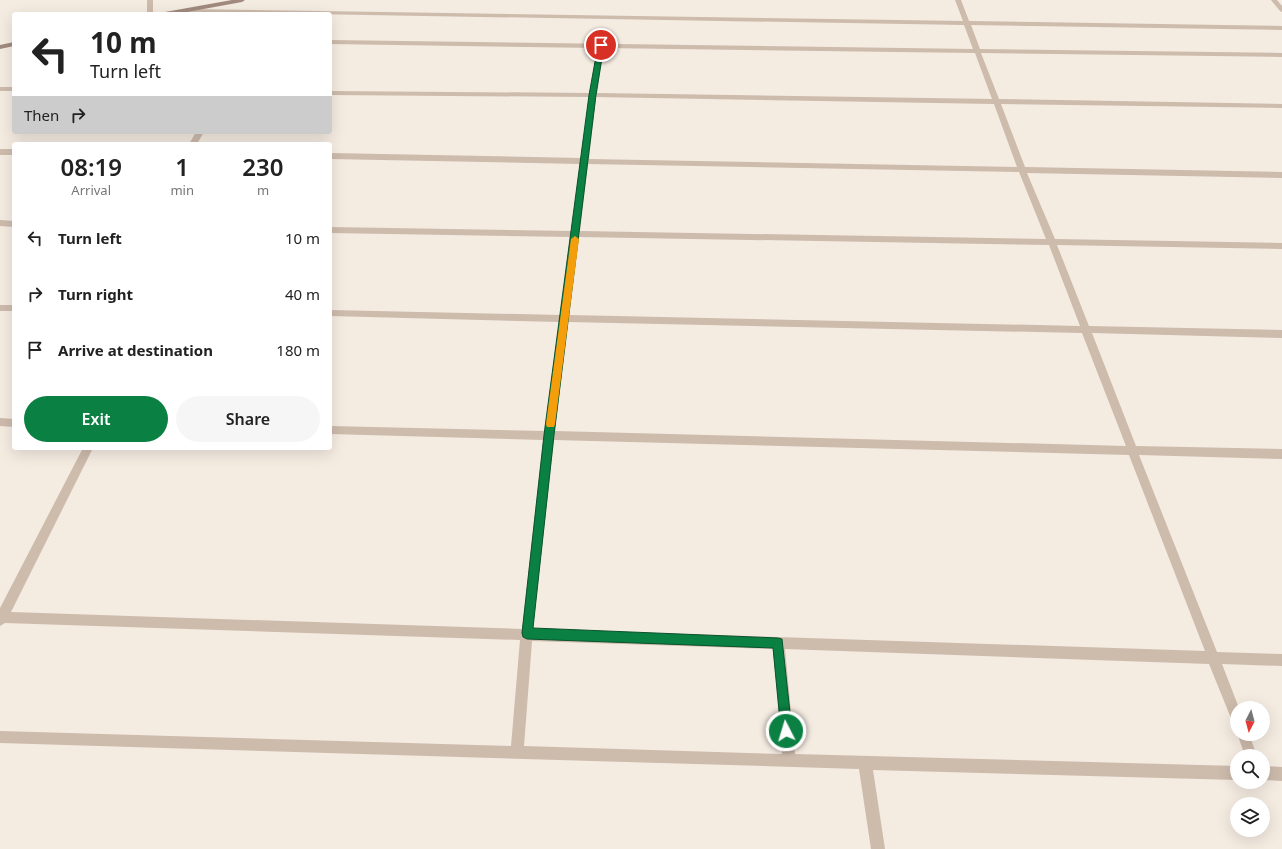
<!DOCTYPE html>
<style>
body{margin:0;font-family:"Noto Sans",sans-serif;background:#f6f6f6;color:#222;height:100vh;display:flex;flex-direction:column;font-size:15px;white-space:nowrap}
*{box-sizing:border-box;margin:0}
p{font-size:13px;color:#767676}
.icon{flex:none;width:22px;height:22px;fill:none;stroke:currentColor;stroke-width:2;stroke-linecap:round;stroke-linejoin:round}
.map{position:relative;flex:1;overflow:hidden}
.sheet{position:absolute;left:12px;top:142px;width:320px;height:308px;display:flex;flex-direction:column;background:#fff;border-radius:4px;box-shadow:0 4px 16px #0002}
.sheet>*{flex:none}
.top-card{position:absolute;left:12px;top:12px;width:320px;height:122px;border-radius:4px;box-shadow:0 4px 16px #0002;background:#fff;color:#222;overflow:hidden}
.needle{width:26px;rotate:186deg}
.controls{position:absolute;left:1230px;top:701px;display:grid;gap:8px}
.controls a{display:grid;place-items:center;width:40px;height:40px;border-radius:50%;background:#fff;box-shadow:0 4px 16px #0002;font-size:20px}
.pin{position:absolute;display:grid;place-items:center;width:34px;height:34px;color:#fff;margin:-17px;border:2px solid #fff;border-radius:50%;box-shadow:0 1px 4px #0007}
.me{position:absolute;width:44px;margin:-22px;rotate:355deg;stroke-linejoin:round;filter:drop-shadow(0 0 3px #0008)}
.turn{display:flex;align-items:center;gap:14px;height:84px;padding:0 12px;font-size:18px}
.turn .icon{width:52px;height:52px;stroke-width:2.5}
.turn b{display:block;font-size:28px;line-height:34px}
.then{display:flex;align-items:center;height:38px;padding:0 12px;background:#0003;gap:8px;font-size:15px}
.eta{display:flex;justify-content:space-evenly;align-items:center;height:68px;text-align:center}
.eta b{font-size:24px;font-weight:600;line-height:28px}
.cta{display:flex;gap:8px;margin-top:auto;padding:8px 12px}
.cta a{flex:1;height:46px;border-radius:24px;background:#0b8043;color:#fff;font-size:16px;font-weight:600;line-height:46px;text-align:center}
.cta a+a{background:#f6f6f6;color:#222}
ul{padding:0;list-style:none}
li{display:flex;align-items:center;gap:12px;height:56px;padding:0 12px}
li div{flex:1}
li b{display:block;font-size:15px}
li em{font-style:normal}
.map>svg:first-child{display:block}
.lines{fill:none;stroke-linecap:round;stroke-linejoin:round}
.minor{fill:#cdbbac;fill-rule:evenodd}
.secondary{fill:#a18a7d;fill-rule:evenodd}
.route{fill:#0b8043;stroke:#07532c}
.slow{fill:#f59e0b}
</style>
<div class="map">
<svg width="1282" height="849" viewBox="0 0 1282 849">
<rect width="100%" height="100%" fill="#f4ebe1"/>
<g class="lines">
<g class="minor">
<rect x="147" y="0" width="6" height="14"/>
<path d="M 955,0 L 961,0 L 969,21 L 1282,26 L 1282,30 L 971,25 L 980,49 L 1282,53 L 1282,57 L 981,53 L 999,99 L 1282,104 L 1282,108 L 1001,104 L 1025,167 L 1282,172 L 1282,178 L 1027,173 L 1055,239 L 1282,243 L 1282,249 L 1057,245 L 1089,326 L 1282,330 L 1282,338 L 1092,333 L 1136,446 L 1282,449 L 1282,459 L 1139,455 L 1217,652 L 1282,654 L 1282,666 L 1222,664 L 1239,708 L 1237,708 L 1237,725 L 1233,723 L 1209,664 L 785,649 L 795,754 L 1237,766 L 1237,780 L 873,770 L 885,849 L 871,849 L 859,769 L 0,743 L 0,731 L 511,746 L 520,640 L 5,623 L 0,626 L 0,608 L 83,448 L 93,448 L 11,612 L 522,629 L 543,440 L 330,434 L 330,426 L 544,431 L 559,322 L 330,316 L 330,310 L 560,315 L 570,237 L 330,233 L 330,227 L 571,231 L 580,164 L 330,159 L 330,153 L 581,158 L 589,97 L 330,95 L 330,91 L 590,93 L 597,48 L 330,44 L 330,40 L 973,49 L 964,25 L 187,12 L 185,11 L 185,9 L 963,21 ZM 604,48 L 975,53 L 992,99 L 597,93 ZM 596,97 L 994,104 L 1017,167 L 589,159 ZM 588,164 L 1019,172 L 1046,239 L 580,231 ZM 579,237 L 1049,245 L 1080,326 L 569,315 ZM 568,322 L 1082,333 L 1126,446 L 555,431 ZM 554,440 L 1129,455 L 1205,651 L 533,629 ZM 532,641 L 773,649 L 782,754 L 524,746 Z"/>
<polygon points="1271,0 1277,0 1282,6 1282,12 1280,11"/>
<rect x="0" y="87" width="14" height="4"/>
<polygon points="196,132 204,132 197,144 189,144"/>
<rect x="0" y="149" width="14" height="6"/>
<polygon points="0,220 14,221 14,227 0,226"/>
<rect x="0" y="305" width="14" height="6"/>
<polygon points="0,418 14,419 14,427 0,426"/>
<polygon points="1237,733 1249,734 1257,756 1245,756"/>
<polygon points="1263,766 1282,767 1282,781 1263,780"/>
</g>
<g class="secondary">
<polygon points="232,0 245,0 242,2 176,14 162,14 165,12"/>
<polygon points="14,42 14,46 0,49 0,45"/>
</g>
</g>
<polygon class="route" points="601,43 604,45 596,95 554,435 533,628 778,638 782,639 792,731 790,735 786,737 782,735 781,731 773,648 527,639 523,637 522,633 544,435 589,95 598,45"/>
<polygon class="slow" points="575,236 579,239 555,424 554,427 547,427 546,424 571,239"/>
</svg>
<div class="controls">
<a><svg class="needle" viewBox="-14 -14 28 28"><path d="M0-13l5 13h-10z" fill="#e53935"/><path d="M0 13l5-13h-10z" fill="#767676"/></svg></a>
<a><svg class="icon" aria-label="search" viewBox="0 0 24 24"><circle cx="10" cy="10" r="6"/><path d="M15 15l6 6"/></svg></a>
<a><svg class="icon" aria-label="layers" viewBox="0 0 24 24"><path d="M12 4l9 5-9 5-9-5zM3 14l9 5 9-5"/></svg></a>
</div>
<div class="pin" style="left:601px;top:45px;background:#d93025"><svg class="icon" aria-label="arrive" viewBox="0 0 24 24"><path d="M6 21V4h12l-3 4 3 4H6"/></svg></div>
<svg class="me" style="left:786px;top:731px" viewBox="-20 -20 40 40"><circle r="17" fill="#0b8043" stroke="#fff" stroke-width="3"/><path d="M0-11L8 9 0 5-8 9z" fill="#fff"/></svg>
<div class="top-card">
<div class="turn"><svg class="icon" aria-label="left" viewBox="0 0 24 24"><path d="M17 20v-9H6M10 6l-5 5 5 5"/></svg><div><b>10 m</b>Turn left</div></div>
<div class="then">Then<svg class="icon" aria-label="right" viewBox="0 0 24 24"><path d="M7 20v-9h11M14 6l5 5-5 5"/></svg></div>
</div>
<section class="sheet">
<div class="eta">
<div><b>08:19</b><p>Arrival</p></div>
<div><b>1</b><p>min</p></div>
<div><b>230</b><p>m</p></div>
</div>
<ul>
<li><svg class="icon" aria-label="left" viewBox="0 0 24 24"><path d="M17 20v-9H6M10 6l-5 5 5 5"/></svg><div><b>Turn left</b></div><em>10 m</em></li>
<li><svg class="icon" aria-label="right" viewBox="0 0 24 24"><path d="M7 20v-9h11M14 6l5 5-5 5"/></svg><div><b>Turn right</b></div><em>40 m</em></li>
<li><svg class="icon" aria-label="arrive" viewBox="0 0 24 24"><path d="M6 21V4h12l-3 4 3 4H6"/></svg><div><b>Arrive at destination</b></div><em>180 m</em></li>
</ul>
<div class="cta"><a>Exit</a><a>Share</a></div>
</section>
</div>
